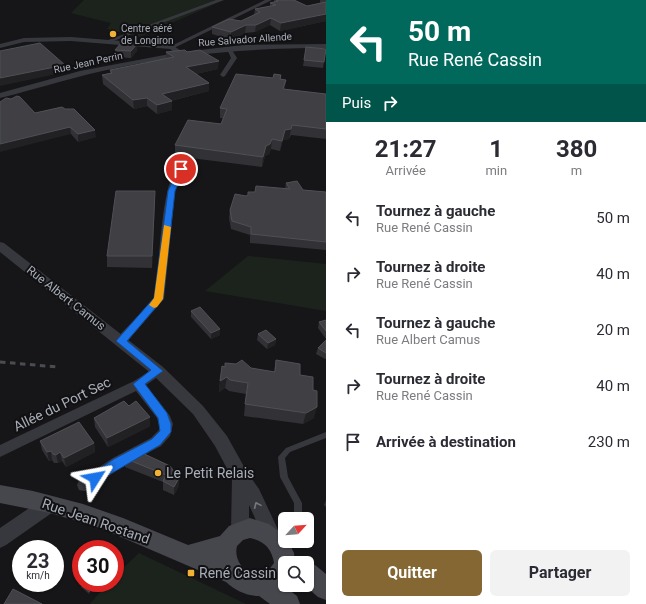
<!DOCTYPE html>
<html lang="fr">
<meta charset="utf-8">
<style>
body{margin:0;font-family:Roboto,sans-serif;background:#f2f2f3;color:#2b2b33;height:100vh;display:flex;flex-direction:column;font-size:15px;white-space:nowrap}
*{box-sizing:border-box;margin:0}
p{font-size:13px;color:#7c7c81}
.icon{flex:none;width:22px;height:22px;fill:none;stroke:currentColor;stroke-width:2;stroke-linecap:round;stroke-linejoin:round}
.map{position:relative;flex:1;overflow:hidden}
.details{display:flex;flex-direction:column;background:#fff;width:320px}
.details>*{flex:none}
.hud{background:#00695c;color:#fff;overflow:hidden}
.needle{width:26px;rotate:64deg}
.tools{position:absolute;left:278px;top:512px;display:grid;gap:8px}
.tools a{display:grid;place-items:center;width:36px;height:36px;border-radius:6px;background:#fff;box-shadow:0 1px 3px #0004;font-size:20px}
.speed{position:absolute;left:12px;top:540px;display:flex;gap:8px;font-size:20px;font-weight:700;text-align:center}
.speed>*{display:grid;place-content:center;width:52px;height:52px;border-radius:50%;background:#fff;box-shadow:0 1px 3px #0004;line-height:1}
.speed small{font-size:10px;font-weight:400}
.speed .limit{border:6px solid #d22;background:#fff;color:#111}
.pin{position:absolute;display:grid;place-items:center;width:34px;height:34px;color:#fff;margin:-17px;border:2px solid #fff;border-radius:50%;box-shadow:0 1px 4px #0007}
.me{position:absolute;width:44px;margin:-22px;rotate:56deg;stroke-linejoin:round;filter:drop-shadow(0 0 3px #0008)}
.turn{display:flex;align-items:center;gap:14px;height:84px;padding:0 16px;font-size:18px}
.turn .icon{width:52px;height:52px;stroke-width:2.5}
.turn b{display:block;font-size:28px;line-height:34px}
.then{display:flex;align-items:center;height:38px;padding:0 16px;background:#0003;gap:8px;font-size:15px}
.eta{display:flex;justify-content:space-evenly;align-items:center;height:68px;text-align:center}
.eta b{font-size:24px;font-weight:700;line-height:28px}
.primary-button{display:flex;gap:8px;margin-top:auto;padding:8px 16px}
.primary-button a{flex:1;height:46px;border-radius:6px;background:#856733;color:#fff;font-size:16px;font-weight:700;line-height:46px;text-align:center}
.primary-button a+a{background:#f2f2f3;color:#2b2b33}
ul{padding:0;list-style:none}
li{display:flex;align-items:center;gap:12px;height:56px;padding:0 16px}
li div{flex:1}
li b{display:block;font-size:15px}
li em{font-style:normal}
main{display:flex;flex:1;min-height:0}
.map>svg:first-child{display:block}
.green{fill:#1c231d}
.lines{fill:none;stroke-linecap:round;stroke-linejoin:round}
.service{fill:#37383d;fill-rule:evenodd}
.minor{fill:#37383d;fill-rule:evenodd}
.tertiary{fill:#37383d;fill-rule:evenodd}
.secondary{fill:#45474d;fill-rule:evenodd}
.rail{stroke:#4a4c52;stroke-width:3;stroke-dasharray:5.5 4.5;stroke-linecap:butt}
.wall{fill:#323236}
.shaded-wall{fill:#212124}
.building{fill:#3f3f44;stroke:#4f5156}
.oneway{stroke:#757881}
.route{fill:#1a73e8;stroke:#114b97}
.slow{fill:#f59e0b}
.poi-dot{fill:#f2b134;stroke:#111113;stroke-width:1.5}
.labels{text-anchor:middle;stroke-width:4;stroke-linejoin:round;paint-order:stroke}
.far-poi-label{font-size:10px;fill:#a8adb8;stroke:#111113;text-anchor:start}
.far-street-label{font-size:10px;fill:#a8adb8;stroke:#111113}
.street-label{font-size:12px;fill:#a8adb8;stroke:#111113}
.near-street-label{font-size:14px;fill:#a8adb8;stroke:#111113}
.near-poi-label{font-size:14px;fill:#a8adb8;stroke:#111113;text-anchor:start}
</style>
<main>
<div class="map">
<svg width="326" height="604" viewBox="0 0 326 604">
<rect width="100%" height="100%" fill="#161618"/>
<g class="green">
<polygon points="84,0 224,0 140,37 107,29 111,23 71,13"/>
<polygon points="248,256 326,264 326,311 205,291"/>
<polygon points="139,553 246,604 90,604 108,583 115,583 115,576"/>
</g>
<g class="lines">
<polygon class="service" points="326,432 326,438 290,452 285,458 288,477 302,503 302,519 294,519 294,503 280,477 278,457 286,448"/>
<g class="minor">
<polygon points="216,0 224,0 108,43 103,42"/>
<polygon points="265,0 272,0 174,48 169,47"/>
<polygon points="226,47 230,47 237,58 225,76 223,77 220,75 231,58"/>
<path d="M 181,166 L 185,169 L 175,191 L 164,299 L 125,344 L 117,344 L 115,341 L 117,338 C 124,330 151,304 154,297 C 160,276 160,172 181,166 Z"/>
<polygon points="158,366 162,368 164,371 162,374 146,385 170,416 173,424 170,436 161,446 123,466 89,490 84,491 79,490 77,485 79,480 113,458 151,438 159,430 159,424 157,418 136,391 0,457 0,445 134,381"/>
</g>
<g class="tertiary">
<path d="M 71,37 L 172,45 L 183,52 L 243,45 L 326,44 L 326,48 C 257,48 189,53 121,67 C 80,75 40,88 0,98 L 0,93 L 80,71 L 175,53 L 170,49 L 71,41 L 24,42 L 0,48 L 0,44 L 24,38 Z"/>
<polygon points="0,242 4,243 163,367 203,406 227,436 247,472 259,489 280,534 277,540 271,543 265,540 249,505 249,530 246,536 240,539 234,536 231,530 232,478 215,446 193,414 153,375 0,252"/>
<polygon points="50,496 56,498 59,504 56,510 6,545 0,548 0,528 44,498"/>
</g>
<g class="secondary">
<path d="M 0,485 L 33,491 L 83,504 L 123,518 L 188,545 L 220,536 L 229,526 L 250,518 L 269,524 L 285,536 L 285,541 L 288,541 L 294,553 L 295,563 L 285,563 L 284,586 L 297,596 L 300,604 L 270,604 L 259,596 C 246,596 235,590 226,582 L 100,528 L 50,513 L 0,503 ZM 250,538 C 264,541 272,549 274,563 L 268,571 L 252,574 C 241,569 234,558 237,546 L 243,540 Z"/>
<polygon points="307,562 315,565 326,574 326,600 318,597 304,585 307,585 307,563 305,563"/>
</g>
<polyline class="rail" points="0,362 58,367"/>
</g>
<g class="wall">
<polygon points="274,0 294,0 307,6 320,3 320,0 326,0 326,21 280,31 270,25 255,32 245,33 231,40 212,34 212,27 241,21 254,15 255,9 270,7 270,3 274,2"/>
<polygon points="326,49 323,68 303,66 304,60"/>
<polygon points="115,50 137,51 131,58 116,57"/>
<polygon points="166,52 187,52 218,69 196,74 209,83 209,91 171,101 172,101 172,110 157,114 147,106 134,109 103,84 102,75 110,73 110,70 166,59"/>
<polygon points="281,75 281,79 285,89 326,94 326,139 291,135 289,139 283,140 280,151 271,149 269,154 265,156 262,167 175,156 175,145 221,124 223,118 220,118 220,108 273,78"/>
<polygon points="62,107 96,137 78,142 71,134 35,113"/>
<polygon points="286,183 303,190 326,192 326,250 250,243 250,235 231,229 229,218 230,210 255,192 285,189"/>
<polygon points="155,202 152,268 107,267 107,256"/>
<polygon points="191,311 220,329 220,335 211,339 191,317"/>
<polygon points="326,320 326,339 318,328 319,322"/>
<polygon points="258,334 276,339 275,345 267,349 257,340"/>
<polygon points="326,340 326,359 325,359 316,354 318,348"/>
<polygon points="276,360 300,375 313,390 314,418 303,424 244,416 246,394 229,391 225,388 219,392 220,381 225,367 251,368 274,372"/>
<polygon points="94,418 150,426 108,447 95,427"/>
<polygon points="40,441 94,443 95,452 66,467 62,461 58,463 54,463 52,460 49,461 42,450"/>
<polygon points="124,458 179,478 179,486 174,495 163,490 163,482 125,467"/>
<polygon points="326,500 326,507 324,505"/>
<polygon points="81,585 96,587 89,594 81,587"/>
</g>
<g class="shaded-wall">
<polygon points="326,14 326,21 280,31 281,23"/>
<polygon points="271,18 270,25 255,32 256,25"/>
<polygon points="246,25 245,33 231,40 231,32"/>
<polygon points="137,44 137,51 131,58 131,51"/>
<polygon points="219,61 218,69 186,76 186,67"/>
<polygon points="65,65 66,72 0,86 0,78"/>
<polygon points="286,80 285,89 282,99 283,89"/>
<polygon points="209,83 209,91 162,103 162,94"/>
<polygon points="147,98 147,106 134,109 133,100"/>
<polygon points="172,101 172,110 157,114 157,105"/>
<polygon points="292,125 289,139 283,140 280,151 282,141 285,130"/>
<polygon points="70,127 71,134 0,152 0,144"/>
<polygon points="95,130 96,137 78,142 78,134"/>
<polygon points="272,139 271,149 269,154 265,156 262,167 263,157 266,146"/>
<polygon points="155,191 155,202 152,268 152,256"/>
<polygon points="220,329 220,335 211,339 211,333"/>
<polygon points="276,339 275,345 267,349 268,343"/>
<polygon points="227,377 225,388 219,392 220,381"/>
<polygon points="317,407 314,418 303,424 306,413"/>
<polygon points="150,417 150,426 108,447 107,438"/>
<polygon points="94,443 95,452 66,467 64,458"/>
<polygon points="51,451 52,460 49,461 47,452"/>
<polygon points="60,452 62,461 58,463 56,455"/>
<polygon points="179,478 179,486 174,495 174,487"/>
<polygon points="96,584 96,587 89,594 89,592"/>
</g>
<g class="building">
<polygon points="276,0 294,0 307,6 326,2 326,14 281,23 271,18 256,25 246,25 231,32 212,27 229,19 241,21 260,12 255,9 276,5 270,3 278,1"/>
<polygon points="122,42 137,44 131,51 115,50"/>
<polygon points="40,43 65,65 0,78 0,51"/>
<polygon points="306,47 326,49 324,62 304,60"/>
<polygon points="185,50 187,52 200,50 219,61 186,67 209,83 162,94 172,101 157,105 147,98 133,100 102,75 112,73 110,70 174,57 166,52"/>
<polygon points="236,74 273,78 274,74 281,75 280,79 286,80 283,89 326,94 326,129 292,125 291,129 285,130 282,141 272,139 270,144 266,146 263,157 175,145 188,120 221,124 227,109 220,108"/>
<polygon points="17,96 20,97 35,113 62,107 65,109 74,109 95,130 78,134 70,127 0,144 0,102 6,98 11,99"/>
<polygon points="297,181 303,190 326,192 326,242 251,234 251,227 232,221 230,210 235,194 246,196 248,195 248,192 255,192 256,186 290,189 286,183"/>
<polygon points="116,191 155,191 152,256 107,256"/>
<polygon points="200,307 220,329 211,333 191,311"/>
<polygon points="326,320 326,331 319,322"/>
<polygon points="266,330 276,339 268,343 258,334"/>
<polygon points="326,340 326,353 318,348"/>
<polygon points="242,360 251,368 275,372 276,360 300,364 300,375 313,377 313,390 317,391 317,407 306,413 245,404 248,383 230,380 227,377 220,381 222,366 225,367 225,363 236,364"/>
<polygon points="124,401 129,406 136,401 150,417 107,438 94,418"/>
<polygon points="79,422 94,443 64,458 60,452 56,455 53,454 51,451 47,452 40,441"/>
<polygon points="138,451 170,466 179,478 174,487 163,481 166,475 124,458"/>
<polygon points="82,583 94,583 96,584 89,592 81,585"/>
<polygon points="13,589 42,604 4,604"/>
</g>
<defs><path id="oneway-chevron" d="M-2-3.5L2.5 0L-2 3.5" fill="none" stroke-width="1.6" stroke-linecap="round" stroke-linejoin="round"/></defs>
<use class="oneway" href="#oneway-chevron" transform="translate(257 505) rotate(-114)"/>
<polygon class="route" points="179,167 185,169 175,191 163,299 127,341 163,371 145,384 167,413 171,424 171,432 160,445 95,483 91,481 89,478 91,474 114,459 152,439 160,431 158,418 133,384 151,370 116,341 154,298 168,191"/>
<polygon class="slow" points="164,225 171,227 163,299 157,307 154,308 149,305 154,298"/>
<g class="poi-dot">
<circle cx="113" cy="34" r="4"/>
<circle cx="158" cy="473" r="4"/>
<rect x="187" y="569" width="8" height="8" rx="2"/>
</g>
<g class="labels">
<g class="far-poi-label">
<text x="121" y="32">Centre aéré<tspan x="121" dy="12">de Longiron</tspan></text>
</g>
<g class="far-street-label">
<text transform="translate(245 39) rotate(-4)" y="4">Rue Salvador Allende</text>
<text transform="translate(88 62) rotate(-12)" y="4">Rue Jean Perrin</text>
</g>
<g class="street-label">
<text transform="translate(66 298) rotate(38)" y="4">Rue Albert Camus</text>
</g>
<g class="near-street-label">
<text transform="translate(62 404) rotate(-26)" y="5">Allée du Port Sec</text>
<text transform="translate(96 521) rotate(19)" y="5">Rue Jean Rostand</text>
</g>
<g class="near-poi-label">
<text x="166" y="478">Le Petit Relais</text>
<text x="199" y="578">René Cassin</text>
</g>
</g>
</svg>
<div class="tools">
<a><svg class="needle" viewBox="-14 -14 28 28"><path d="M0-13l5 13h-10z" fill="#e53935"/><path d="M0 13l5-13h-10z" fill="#7c7c81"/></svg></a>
<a><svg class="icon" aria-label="search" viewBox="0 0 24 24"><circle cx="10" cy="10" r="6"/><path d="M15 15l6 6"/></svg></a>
</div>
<div class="speed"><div>23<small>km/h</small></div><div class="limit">30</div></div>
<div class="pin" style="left:181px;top:169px;background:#d93025"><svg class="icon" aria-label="arrive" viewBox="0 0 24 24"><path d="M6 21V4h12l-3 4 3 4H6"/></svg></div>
<svg class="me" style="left:95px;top:478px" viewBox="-20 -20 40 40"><path d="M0-17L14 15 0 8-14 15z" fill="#1a73e8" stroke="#fff" stroke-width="4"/></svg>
</div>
<section class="details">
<div class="hud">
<div class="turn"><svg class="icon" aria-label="left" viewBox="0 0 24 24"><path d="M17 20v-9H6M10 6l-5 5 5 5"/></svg><div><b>50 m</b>Rue René Cassin</div></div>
<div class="then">Puis<svg class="icon" aria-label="right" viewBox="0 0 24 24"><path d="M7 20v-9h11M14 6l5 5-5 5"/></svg></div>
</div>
<div class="eta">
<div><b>21:27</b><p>Arrivée</p></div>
<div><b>1</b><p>min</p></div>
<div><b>380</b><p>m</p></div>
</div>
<ul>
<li><svg class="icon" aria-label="left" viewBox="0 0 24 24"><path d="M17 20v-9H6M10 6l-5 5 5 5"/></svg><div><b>Tournez à gauche</b><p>Rue René Cassin</p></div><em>50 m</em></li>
<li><svg class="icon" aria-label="right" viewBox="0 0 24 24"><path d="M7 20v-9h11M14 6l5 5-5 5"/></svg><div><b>Tournez à droite</b><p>Rue René Cassin</p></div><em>40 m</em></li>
<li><svg class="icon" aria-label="left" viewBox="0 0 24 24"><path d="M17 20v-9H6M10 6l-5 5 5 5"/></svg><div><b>Tournez à gauche</b><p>Rue Albert Camus</p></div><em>20 m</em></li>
<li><svg class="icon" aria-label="right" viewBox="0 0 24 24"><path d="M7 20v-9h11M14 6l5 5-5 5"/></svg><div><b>Tournez à droite</b><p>Rue René Cassin</p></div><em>40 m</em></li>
<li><svg class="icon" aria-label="arrive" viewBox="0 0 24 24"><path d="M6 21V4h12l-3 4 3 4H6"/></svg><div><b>Arrivée à destination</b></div><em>230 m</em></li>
</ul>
<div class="primary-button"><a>Quitter</a><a>Partager</a></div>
</section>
</main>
